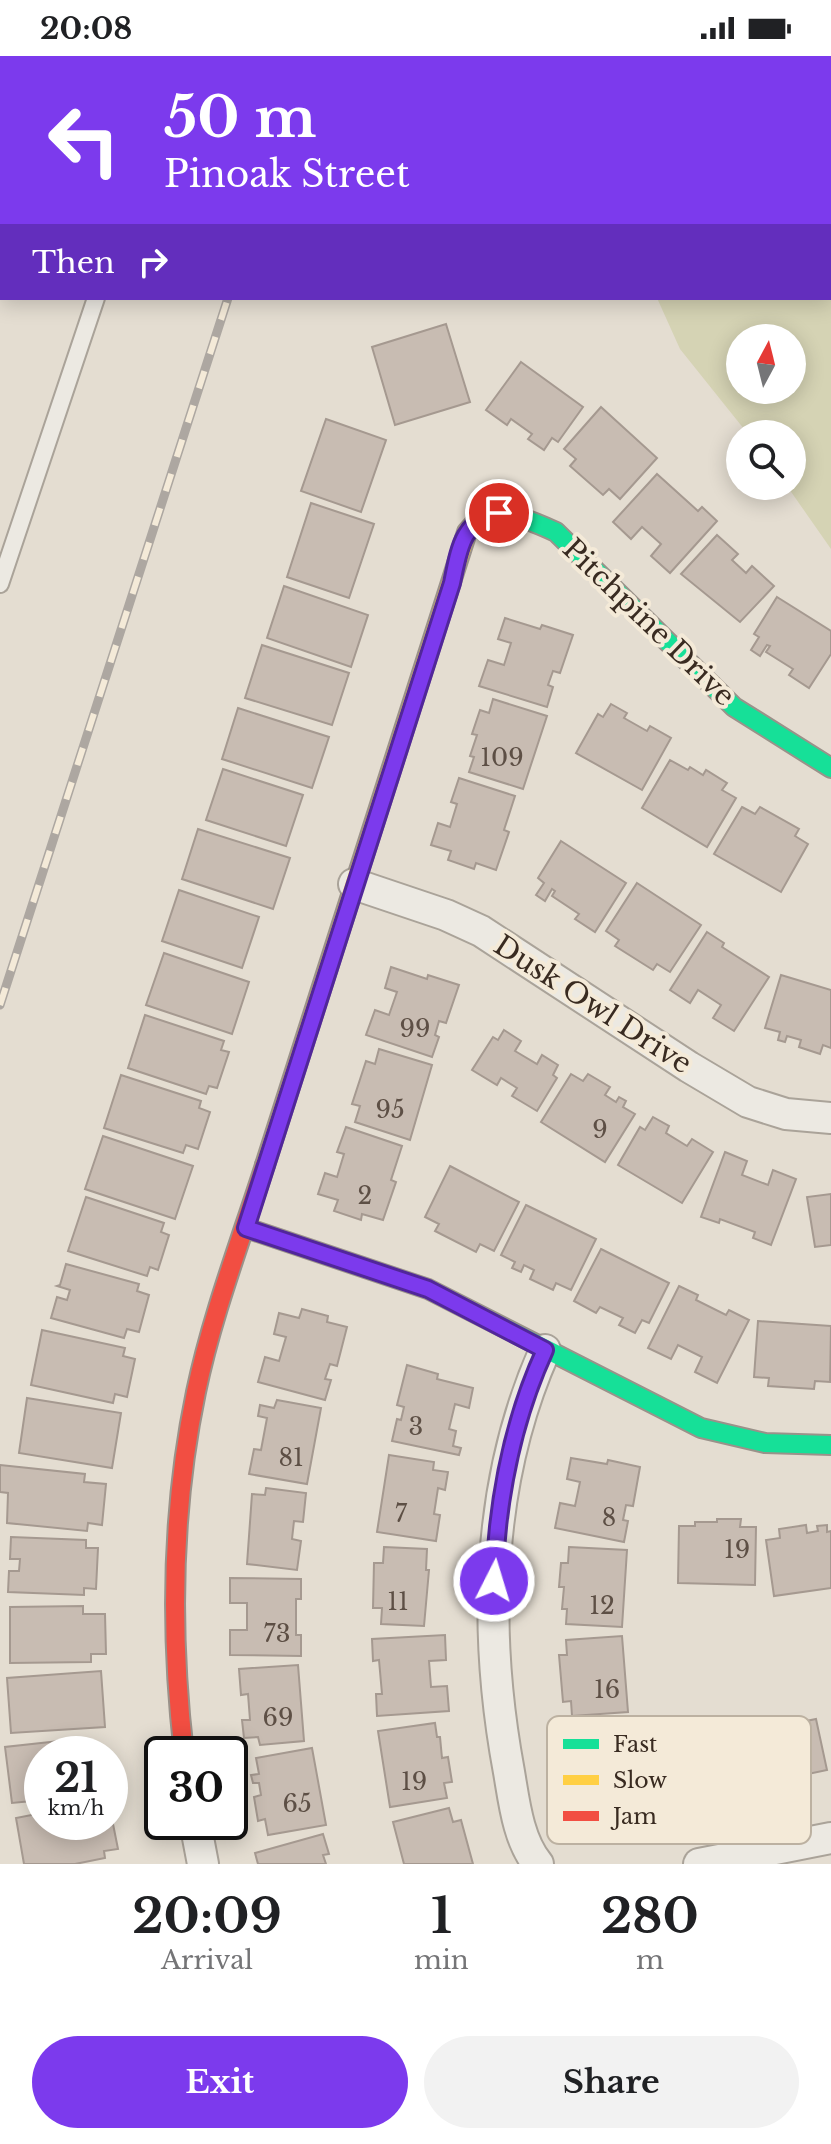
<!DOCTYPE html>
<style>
body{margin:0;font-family:"Libre Baskerville",serif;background:#f2f2f2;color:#202124;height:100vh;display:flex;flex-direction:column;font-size:30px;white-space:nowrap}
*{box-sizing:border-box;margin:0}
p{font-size:26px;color:#757577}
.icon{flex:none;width:44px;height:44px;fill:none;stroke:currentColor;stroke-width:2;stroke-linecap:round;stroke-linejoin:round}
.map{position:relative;height:1808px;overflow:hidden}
.drawer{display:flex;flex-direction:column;background:#fff;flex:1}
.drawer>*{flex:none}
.banner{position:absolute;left:0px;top:0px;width:832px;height:244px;box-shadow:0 4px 20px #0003;background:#7c3aed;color:#fff;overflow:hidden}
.needle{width:52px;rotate:7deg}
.buttons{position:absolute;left:726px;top:268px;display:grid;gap:16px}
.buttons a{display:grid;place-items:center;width:80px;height:80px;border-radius:50%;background:#fff;box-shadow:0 4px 20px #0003;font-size:40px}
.speed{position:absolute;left:24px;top:1680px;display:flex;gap:16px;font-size:40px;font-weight:700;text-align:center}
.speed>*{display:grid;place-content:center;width:104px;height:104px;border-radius:50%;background:#fff;box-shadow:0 4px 20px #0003;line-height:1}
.speed small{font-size:20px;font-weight:400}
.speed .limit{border:4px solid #111;border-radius:12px;background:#fff;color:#111}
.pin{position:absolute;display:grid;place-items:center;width:68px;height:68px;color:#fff;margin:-34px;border:4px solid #fff;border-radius:50%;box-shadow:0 2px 8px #0007}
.me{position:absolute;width:88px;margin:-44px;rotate:5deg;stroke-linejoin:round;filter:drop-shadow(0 0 6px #0008)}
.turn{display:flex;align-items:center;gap:28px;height:168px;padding:0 32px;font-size:36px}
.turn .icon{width:104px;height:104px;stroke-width:2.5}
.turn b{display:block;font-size:56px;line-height:68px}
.then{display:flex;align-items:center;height:76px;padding:0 32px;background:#0003;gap:16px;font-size:30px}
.eta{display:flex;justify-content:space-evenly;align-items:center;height:136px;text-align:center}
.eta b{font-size:48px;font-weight:700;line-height:56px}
.button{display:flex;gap:16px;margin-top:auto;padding:16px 32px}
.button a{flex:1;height:92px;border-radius:48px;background:#7c3aed;color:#fff;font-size:32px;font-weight:700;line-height:92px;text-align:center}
.button a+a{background:#f2f2f2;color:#202124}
.status{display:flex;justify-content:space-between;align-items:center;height:56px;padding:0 40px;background:#fff;direction:ltr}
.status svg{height:22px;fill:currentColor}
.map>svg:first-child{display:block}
.green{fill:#d5d3b4;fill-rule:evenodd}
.building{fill:#c8bcb2;stroke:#a59990;stroke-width:2}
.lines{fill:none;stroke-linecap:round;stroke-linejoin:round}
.lane-casing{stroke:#aaa399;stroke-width:20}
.street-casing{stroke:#aaa399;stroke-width:34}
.fast-casing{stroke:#9a928a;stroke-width:22}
.slow-casing{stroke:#9a928a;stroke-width:22}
.jam-casing{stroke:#9a928a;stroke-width:22}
.lane{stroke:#ece9e2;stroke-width:16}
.street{stroke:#ece9e2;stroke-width:30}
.fast{stroke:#16e098;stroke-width:18}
.slow{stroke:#ffcf43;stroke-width:18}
.jam{stroke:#f24e42;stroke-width:18}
.rail-casing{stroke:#ada7a1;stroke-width:9}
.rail{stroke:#f4ead8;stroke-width:6;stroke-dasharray:18;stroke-linecap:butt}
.route-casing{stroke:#51269a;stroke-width:20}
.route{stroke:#7c3aed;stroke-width:14}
.labels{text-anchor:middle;stroke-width:8;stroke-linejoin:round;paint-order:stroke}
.number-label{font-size:24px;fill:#5d4f45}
.street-label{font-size:28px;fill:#392b21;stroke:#f4ead8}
.key{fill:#f4ead8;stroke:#bcb1a1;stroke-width:2}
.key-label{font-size:22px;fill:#392b21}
</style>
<div class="status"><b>20:08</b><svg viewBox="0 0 49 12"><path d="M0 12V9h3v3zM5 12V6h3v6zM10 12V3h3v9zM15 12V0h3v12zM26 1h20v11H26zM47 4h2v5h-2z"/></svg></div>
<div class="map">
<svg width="831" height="1808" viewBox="0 0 831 1808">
<rect width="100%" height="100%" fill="#e4ddd1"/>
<path class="green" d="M 491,0 L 831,0 L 831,493 L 787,430 L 792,430 L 792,378 L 748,378 L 680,293 L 657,242 L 830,242 L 830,2 L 490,2 ZM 740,282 L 792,282 L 792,334 L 740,334 Z"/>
<g class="building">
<polygon points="0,0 41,0 2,2 0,125"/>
<polygon points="446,268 470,346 395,369 372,291"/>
<polygon points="521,306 583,351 558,386 552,382 544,394 528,383 532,378 511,363 507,369 486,354"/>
<polygon points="601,351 657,402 620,443 609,433 603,439 570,410 576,403 564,393"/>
<polygon points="326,363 386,384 361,456 301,435"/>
<polygon points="657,418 698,455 702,451 717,465 670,517 651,500 661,488 642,471 631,483 613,466"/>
<polygon points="311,447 374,468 349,542 287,521"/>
<polygon points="717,479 738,498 732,504 746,517 752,510 774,530 740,566 681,518"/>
<polygon points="284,530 368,559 351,611 267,582"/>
<polygon points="777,541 831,575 831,598 809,632 789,619 793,613 766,596 770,590 767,589 760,600 751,594 759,581 754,578"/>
<polygon points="505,562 540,573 542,569 573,579 560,617 553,615 548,629 553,631 547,651 479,630 488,604 504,609 511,587 498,583"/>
<polygon points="262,589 349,617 332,669 245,642"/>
<polygon points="493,643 547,660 523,733 469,716 474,701 470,700 477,679 472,678 480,654 489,657"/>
<polygon points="611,648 627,657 624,662 647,675 650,670 671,682 642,734 576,697 598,658 603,661"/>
<polygon points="238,652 329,681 312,732 222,703"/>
<polygon points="670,704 688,714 690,711 703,719 706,714 727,727 722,734 736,742 707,791 642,752"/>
<polygon points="223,713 303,739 286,790 206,764"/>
<polygon points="459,722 515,740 504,774 509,776 496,814 476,807 474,813 448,804 451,795 431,789 438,767 450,771 457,748 451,746"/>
<polygon points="742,751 755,758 760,751 799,773 795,780 808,788 781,836 714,798"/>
<polygon points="198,773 290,802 273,853 182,823"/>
<polygon points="561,785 626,827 595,876 575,863 579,858 552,840 555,835 552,833 545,845 536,839 544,827 538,822"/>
<polygon points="637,827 701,869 670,916 657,908 653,914 615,890 619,884 606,875"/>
<polygon points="179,834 259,861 242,912 162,885"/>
<polygon points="707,876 724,887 722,891 769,921 734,975 713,962 721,949 698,934 690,947 670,934"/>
<polygon points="164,897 249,926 232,978 146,949"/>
<polygon points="391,911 427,923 428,919 459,929 446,967 439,965 435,979 439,981 432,1001 366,979 375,954 389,959 397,936 385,932"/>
<polygon points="781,919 831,934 831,992 823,989 820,998 799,991 801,984 787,980 785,986 778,984 780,976 765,972"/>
<polygon points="145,959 224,985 221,994 229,996 217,1032 209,1030 206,1038 128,1012"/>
<polygon points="504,974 521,985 515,995 537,1008 542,999 558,1009 553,1019 557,1022 537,1055 512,1040 517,1032 501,1022 497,1029 472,1014 493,981 498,984"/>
<polygon points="379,993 432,1009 410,1084 355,1066 360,1050 352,1048 366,1005 375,1008"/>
<polygon points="571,1018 583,1025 588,1018 610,1031 605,1039 616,1046 619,1041 626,1045 623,1051 635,1058 605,1106 541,1066"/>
<polygon points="121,1019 201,1045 199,1052 210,1056 198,1093 186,1089 183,1097 104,1072"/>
<polygon points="653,1061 669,1070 666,1077 687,1090 692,1083 713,1096 682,1147 618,1109 640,1071 645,1074"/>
<polygon points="346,1071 402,1090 391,1124 396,1126 383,1164 362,1158 361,1164 334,1155 338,1144 318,1138 325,1117 337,1121 344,1098 337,1096"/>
<polygon points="103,1080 193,1110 175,1163 85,1133"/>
<polygon points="725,1096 747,1105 742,1119 768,1129 773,1114 796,1123 771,1189 753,1182 755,1176 720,1163 719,1167 701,1161"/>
<polygon points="450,1110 519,1146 494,1195 480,1188 476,1196 435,1175 439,1168 425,1161"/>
<polygon points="831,1138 831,1189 815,1191 807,1141"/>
<polygon points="86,1141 164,1167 161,1176 169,1179 158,1214 150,1211 147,1220 68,1195"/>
<polygon points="526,1149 596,1183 571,1234 556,1227 553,1234 530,1223 534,1214 524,1209 521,1216 512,1212 515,1206 501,1199"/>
<polygon points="601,1193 669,1227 649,1267 642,1264 635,1277 619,1269 623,1262 600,1251 596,1257 574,1245"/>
<polygon points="66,1208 139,1228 137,1235 149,1239 139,1276 127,1273 124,1282 51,1262 57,1241 67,1244 70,1234 57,1230 60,1229"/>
<polygon points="679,1230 698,1239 696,1244 726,1259 729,1254 749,1264 717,1327 695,1316 702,1301 678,1289 671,1303 648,1292"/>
<polygon points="302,1253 328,1260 327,1266 347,1271 337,1310 330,1308 325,1323 331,1324 325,1344 258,1326 265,1301 279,1305 286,1281 274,1278 279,1257 299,1262"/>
<polygon points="758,1265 831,1270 830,1326 815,1325 814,1333 768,1330 769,1322 754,1321"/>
<polygon points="42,1274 125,1292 123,1300 135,1303 127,1341 115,1338 113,1347 31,1329"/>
<polygon points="407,1309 438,1318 437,1323 473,1332 469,1352 455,1348 449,1373 456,1375 453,1390 461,1392 459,1399 392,1385 397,1363 401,1364 404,1351 397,1349"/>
<polygon points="27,1342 121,1357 112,1412 19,1397"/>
<polygon points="277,1344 321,1352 307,1428 249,1418 254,1393 261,1394 267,1362 258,1360 260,1349 274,1352"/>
<polygon points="389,1399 434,1406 433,1414 448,1416 445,1434 438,1432 434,1458 440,1459 436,1485 377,1476"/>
<polygon points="571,1402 607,1408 608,1404 640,1411 633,1450 626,1449 623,1464 628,1465 624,1486 555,1472 560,1447 575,1450 580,1426 567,1423"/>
<polygon points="0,1409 85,1418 84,1426 106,1428 102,1469 88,1467 87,1475 7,1467 8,1437 0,1436"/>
<polygon points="266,1432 306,1437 303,1466 294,1465 292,1483 301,1485 297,1514 247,1508 252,1438 265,1439"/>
<polygon points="717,1463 741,1463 740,1471 756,1471 755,1529 678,1527 679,1470 695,1470 695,1466 717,1466"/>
<polygon points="806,1469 807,1477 818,1475 817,1470 827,1469 827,1476 831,1475 831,1532 774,1540 766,1484 780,1482 779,1473"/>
<polygon points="11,1481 86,1484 86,1492 98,1492 96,1533 84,1532 84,1539 8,1536 9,1515 19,1515 20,1503 10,1503"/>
<polygon points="384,1491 427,1493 426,1514 429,1514 424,1570 381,1568 382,1552 373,1552 374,1507 383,1507"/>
<polygon points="569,1491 627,1494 622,1571 566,1568 567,1553 562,1553 564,1531 559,1531 561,1507 568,1507"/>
<polygon points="230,1522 301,1523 301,1543 296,1543 296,1579 301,1579 301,1600 230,1599 230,1574 247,1574 247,1547 230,1547"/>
<polygon points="83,1550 83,1558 105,1558 106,1598 91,1598 91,1606 10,1607 10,1551"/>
<polygon points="445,1579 446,1604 429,1605 431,1631 447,1630 449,1655 377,1660 376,1638 382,1638 379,1604 373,1605 372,1583"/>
<polygon points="622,1580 628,1656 572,1660 571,1645 563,1646 559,1599 567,1599 566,1584"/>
<polygon points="298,1609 304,1685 260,1689 258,1681 244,1682 242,1664 250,1664 248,1638 241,1639 239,1613"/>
<polygon points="101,1615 105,1671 11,1677 7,1622"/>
<polygon points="816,1663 827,1714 751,1730 741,1679 769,1673 771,1681 789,1677 787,1669"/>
<polygon points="435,1667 437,1681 440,1681 442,1702 448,1701 452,1726 444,1727 447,1742 390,1751 378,1675"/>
<polygon points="77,1683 78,1690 100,1688 101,1698 42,1698 42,1744 12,1747 5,1691"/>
<polygon points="312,1692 326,1769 268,1779 265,1763 258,1765 254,1741 261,1739 259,1727 253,1727 251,1719 259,1718 256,1702"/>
<polygon points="449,1752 453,1766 461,1764 473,1808 404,1808 393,1766"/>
<polygon points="110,1753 118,1793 104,1795 105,1802 75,1808 24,1808 16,1762 42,1757 42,1766 110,1766"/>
<polygon points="323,1778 329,1798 323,1799 326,1808 258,1808 255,1797"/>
</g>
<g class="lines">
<g class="lane-casing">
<g id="lane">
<polyline points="177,2 178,0"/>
<polyline points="0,528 96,242"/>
</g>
</g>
<g class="street-casing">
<g id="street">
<polyline points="354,828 446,859 481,875 689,1011 748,1046 786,1058 831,1062"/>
<polyline points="195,1766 203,1808"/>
<path d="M 538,1808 C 518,1784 514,1745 509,1716 C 483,1576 486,1426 545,1294"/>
<polyline points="699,1808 831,1782"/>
</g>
</g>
<g class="fast-casing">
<g id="fast">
<path d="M 481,460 C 510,455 530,464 556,476 L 734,651 L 831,712"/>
<polyline points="246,1172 428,1233 701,1372 765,1387 831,1389"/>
</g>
</g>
<g class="slow-casing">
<polyline id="slow" points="265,1109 467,476 481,460"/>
</g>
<g class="jam-casing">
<path id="jam" d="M 184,1698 C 170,1577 171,1456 196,1336 C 212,1259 241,1184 265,1109"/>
</g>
<use href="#lane" class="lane"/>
<use href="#street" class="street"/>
<use href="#fast" class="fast"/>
<use href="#slow" class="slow"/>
<use href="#jam" class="jam"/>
<g class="rail-casing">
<g id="rail">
<polyline points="306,2 307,0"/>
<polyline points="0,949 228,242"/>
</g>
</g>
<use href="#rail" class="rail"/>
</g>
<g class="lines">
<g class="route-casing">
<path id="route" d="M 494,1525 C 497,1447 512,1366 545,1294 L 428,1233 L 246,1172 L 452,527 C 459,494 462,464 499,457"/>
</g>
<use href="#route" class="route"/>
</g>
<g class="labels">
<g class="number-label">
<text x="502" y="710">109</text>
<text x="415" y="981">99</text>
<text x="390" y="1062">95</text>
<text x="600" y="1082">9</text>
<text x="365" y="1148">2</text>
<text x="416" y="1379">3</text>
<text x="291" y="1410">81</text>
<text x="401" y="1466">7</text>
<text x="609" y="1470">8</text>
<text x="737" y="1502">19</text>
<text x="398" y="1554">11</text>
<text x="602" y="1558">12</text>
<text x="277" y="1586">73</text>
<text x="607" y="1642">16</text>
<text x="278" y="1670">69</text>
<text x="414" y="1734">19</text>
<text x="297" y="1756">65</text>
</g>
<g class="street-label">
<text transform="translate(649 566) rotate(44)" y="10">Pitchpine Drive</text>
<text transform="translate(593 948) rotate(33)" y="10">Dusk Owl Drive</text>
</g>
</g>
<rect x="547" y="1660" width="264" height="128" rx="12" class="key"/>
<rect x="563" y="1683" width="36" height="10" fill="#16e098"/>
<rect x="563" y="1719" width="36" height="10" fill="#ffcf43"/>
<rect x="563" y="1755" width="36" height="10" fill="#f24e42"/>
<g class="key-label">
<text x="613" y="1696">Fast</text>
<text x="613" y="1732">Slow</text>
<text x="613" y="1768">Jam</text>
</g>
</svg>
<div class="buttons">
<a><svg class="needle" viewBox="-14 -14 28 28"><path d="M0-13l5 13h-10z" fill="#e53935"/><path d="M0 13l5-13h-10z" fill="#757577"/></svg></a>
<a><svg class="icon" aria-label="search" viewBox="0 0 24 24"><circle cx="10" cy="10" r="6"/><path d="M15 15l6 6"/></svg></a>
</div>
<div class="speed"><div>21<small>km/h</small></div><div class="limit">30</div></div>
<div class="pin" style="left:499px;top:457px;background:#d93025"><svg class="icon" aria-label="arrive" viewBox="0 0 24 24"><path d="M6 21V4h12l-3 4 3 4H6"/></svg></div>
<svg class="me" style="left:494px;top:1525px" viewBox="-20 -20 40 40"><circle r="17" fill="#7c3aed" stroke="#fff" stroke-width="3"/><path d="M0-11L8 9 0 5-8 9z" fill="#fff"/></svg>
<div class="banner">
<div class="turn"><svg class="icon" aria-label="left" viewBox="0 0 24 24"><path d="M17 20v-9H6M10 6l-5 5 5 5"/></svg><div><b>50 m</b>Pinoak Street</div></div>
<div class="then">Then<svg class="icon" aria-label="right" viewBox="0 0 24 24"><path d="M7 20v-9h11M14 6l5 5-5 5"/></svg></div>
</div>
</div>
<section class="drawer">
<div class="eta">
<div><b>20:09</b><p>Arrival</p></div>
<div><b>1</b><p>min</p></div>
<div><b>280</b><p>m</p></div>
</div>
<div class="button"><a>Exit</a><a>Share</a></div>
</section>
